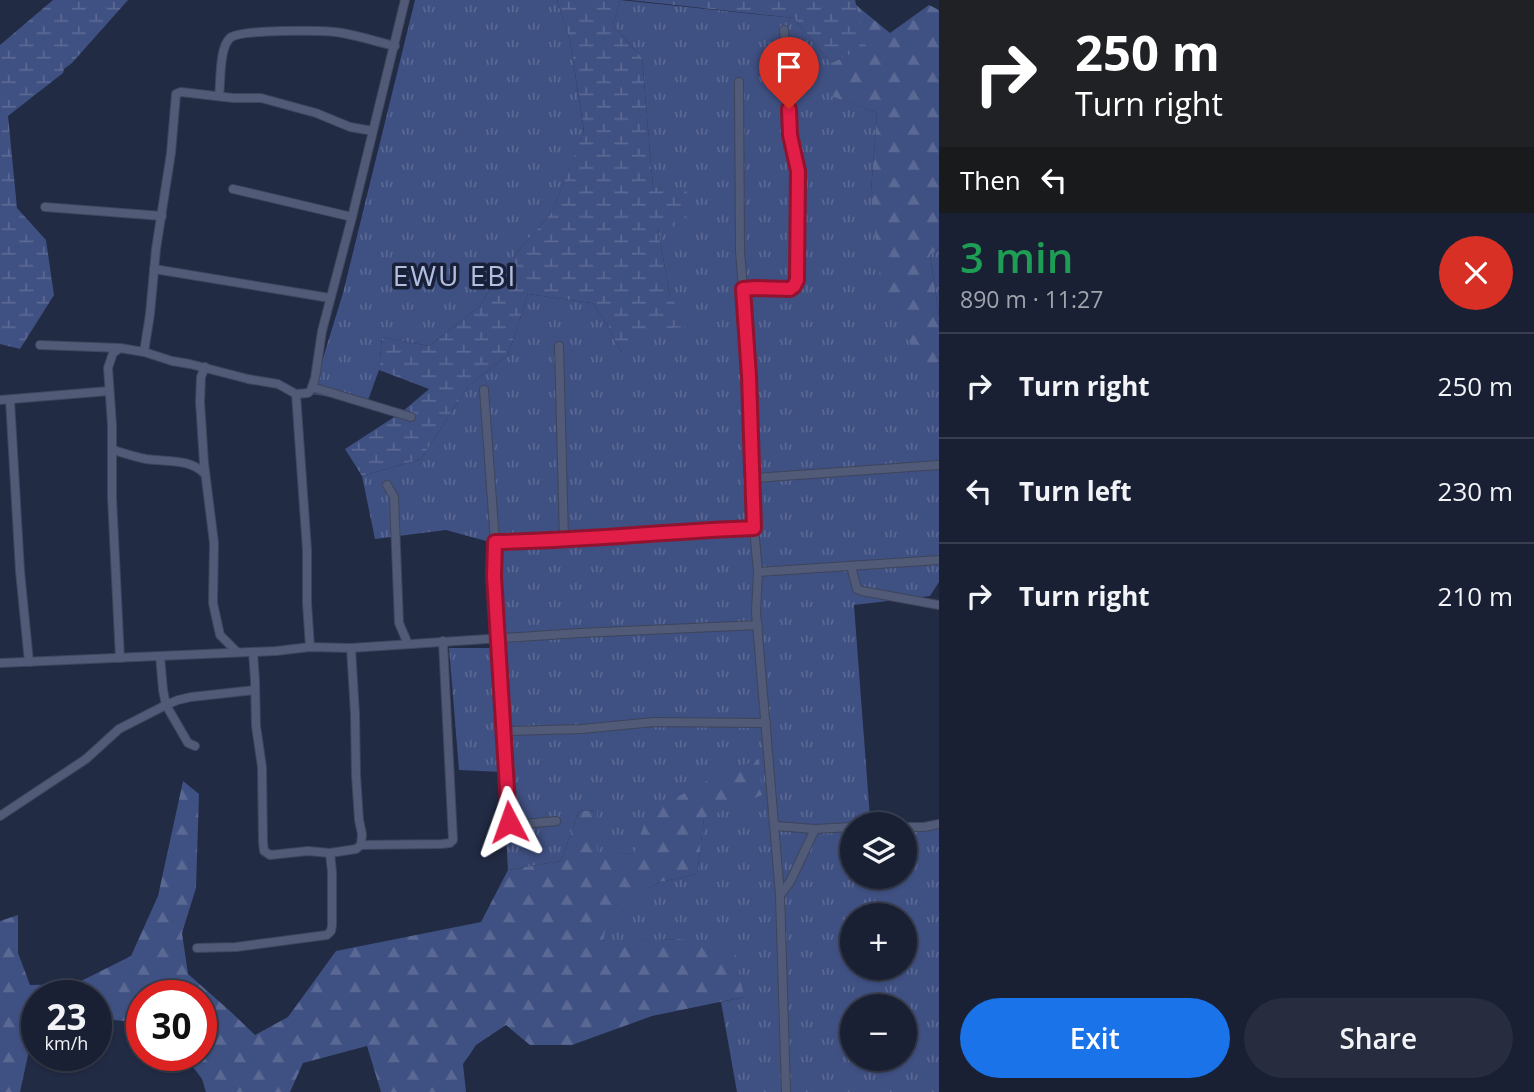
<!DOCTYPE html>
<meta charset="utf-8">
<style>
body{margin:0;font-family:"Open Sans",sans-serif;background:#272d3f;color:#f1f3f6;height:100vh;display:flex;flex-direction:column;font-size:26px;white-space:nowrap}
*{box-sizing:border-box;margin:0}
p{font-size:23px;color:#9fa3ac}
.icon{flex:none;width:38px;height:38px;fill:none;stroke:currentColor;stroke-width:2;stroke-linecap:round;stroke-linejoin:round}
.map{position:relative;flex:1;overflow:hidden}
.sheet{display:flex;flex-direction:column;background:#1a2033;width:595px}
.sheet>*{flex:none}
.banner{background:#202124;color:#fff;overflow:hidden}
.buttons{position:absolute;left:840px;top:812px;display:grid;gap:14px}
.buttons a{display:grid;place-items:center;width:77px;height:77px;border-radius:50%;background:#1a2033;box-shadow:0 2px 5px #0004,0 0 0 2px #383e4e;font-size:35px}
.speed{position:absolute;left:21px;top:980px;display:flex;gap:14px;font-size:35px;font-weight:700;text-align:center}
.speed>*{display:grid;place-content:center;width:91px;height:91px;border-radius:50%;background:#1a2033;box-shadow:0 2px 5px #0004,0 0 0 2px #383e4e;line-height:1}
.speed small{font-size:18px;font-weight:400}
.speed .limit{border:10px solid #d22;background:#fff;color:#111}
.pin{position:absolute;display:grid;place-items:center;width:60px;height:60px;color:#fff;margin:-72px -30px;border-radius:50% 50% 50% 0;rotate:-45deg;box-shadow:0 0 7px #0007}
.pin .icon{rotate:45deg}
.me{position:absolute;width:77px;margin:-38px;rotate:356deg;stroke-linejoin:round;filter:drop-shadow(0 0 5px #0008)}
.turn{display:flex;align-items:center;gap:24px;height:147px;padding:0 21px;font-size:32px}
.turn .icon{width:91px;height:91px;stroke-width:2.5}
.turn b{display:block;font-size:49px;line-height:60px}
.then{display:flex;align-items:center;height:66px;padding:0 21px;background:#0003;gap:14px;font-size:26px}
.round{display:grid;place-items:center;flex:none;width:74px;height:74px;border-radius:37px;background:#272d3f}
.headline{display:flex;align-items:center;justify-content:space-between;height:119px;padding:0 21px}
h1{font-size:42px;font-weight:600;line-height:52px;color:#1e9e55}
.button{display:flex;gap:14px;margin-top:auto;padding:14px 21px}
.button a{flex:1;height:80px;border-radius:42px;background:#1a73e8;color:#fff;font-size:28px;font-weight:600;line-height:80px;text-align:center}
.button a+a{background:#272d3f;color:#f1f3f6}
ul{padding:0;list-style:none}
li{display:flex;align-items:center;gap:21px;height:105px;padding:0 21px;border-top:2px solid #383e4e}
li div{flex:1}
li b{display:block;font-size:26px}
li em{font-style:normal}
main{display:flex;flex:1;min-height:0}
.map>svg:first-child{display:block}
.grass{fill:url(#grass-tufts);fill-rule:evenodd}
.forest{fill:url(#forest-firs)}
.wetland{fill:url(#wetland-marsh)}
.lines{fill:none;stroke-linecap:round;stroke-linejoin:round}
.minor-casing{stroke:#3e455b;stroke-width:10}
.minor{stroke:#515b78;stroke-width:8}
.route-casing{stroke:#92132f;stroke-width:18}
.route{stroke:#e11d48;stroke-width:12}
.labels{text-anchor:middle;stroke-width:7;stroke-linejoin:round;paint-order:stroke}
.quarter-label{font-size:28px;letter-spacing:2px;fill:#b3bfe0;stroke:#192139}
</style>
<main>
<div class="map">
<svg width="939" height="1092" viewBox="0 0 939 1092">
<defs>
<pattern id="grass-tufts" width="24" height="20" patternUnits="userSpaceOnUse" patternTransform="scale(1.75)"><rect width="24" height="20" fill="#3f5082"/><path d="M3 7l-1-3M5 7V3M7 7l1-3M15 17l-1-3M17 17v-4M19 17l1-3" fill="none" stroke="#5a6894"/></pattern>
<pattern id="forest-firs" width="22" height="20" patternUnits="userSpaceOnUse" patternTransform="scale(1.75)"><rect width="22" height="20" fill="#3f5082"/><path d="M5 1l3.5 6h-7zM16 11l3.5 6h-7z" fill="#5a6894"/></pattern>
<pattern id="wetland-marsh" width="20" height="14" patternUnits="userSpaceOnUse" patternTransform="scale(1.75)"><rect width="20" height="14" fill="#3f5082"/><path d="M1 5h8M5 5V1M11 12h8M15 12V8" fill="none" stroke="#5a6894"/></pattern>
</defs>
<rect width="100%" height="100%" fill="#222b44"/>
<g class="grass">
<polygon points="415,0 557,0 570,41 584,132 552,212 502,270 479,307 429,346 382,337 379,370 367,403 312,394 343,293"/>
<path d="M 620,0 L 794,18 L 831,63 L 832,96 L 877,113 L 871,192 L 924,371 L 939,362 L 939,582 L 930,596 L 854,605 L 870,818 L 904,824 L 852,824 L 852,877 L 905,877 L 905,824 L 939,827 L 939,1092 L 737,1092 L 721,1002 L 744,997 L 678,939 L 603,943 L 609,911 L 660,882 L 697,874 L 704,818 L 759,759 L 635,854 L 597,853 L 597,810 L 579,811 L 561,861 L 508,870 L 502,772 L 459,770 L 449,648 L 498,648 L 486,541 L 446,530 L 375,539 L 362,476 L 421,459 L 469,385 L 508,355 L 528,294 L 592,303 L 607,324 L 621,352 L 670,297 L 658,228 L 687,190 L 653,187 L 642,58 L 613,25 ZM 852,915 L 905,915 L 905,968 L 852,968 ZM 852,1006 L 905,1006 L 905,1059 L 852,1059 Z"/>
<polygon points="939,249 939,316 930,255"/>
</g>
<g class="forest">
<polygon points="856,5 890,33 929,5 939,10 939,249 930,255 939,316 939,362 924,372 880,281 871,192 877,113 831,96 831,63 865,47"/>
<polygon points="759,759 762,795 704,818 697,874 660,882 610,911 603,942 678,939 734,947 744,997 652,1016 572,1045 530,1045 506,1025 476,1045 463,1064 466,1092 381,1092 367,1046 303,1063 290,1092 206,1092 202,1079 184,1055 201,1055 201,996 142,996 142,1023 96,1018 96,996 37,996 37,1031 33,1032 20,1092 0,1092 0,921 18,915 18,953 30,985 75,984 131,956 158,896 183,781 199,794 196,888 182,933 188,974 230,1011 255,1035 288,1017 336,951 481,922 508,870 561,861 579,811 597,810 597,852 634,854 648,813 716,776"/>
</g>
<g class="wetland">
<polygon points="53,0 128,0 72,63 64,69 63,73 8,116 17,208 46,240 54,295 20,349 0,344 0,45"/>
<polygon points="557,0 620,0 613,25 642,58 653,187 687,189 686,225 658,228 670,297 692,326 644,331 621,352 607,324 592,303 528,294 508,355 469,385 421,459 362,476 345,449 402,412 429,389 379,370 382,337 429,346 479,307 502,270 552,212 584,131 570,41"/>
<polygon points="629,0 855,0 866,47 831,63 794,18"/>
</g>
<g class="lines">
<g class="minor-casing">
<g id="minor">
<polyline points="739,82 740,251 748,351 754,528 758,572 756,612 780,895 786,1092"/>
<path d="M 219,96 C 221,81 219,48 230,38 C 240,29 326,30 342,33 C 360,36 378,42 395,46"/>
<polyline points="233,189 352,217"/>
<polyline points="45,207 162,216"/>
<polyline points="154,269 330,298"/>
<polyline points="743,289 756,288 790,289 794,286 797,280 798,171 790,135 784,30"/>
<polyline points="40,345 120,348"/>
<polyline points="144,352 150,314 156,249 171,153 176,94 181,92 233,98 261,98 316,113 350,127 373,131"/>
<polyline points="205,367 201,377 200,402 204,463 214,543 213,603 220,635 237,652"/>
<polyline points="312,387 411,417"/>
<polyline points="484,390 495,542 494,576 508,819 508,822 514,825 556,821"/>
<polyline points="0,400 109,391"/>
<polyline points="10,400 20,571 29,662"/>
<path d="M 113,450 C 124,453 135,457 146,459 C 166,462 190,458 205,474"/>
<polyline points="754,478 939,465"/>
<polyline points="387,485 394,497 399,623 408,644"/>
<polyline points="564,540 754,528"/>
<polyline points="495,542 564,540 559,346"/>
<polyline points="851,566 857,589 862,591 939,605"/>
<polyline points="758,572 939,560"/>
<polyline points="310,647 307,603 307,550 296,394 308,393 311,390 315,378 322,331 352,217 405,0"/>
<polyline points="253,652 255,680 256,726 262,767 263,842 264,851 270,855 308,851 330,853 356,849 361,845 362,834 359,820 356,775 355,714 351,648"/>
<polyline points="160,656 163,690 166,705 188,743 195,746"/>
<polyline points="120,658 112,498 112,425 108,368 113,353 120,348 144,352 172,361 190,364 248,379 278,384 296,394"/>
<polyline points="0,663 276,651 310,647 351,648 580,633 758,625"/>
<polyline points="504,731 582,729 654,722 766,723"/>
<polyline points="0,816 86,759 119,729 166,705 178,700 191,697 255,690"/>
<polyline points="775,826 815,829 852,827"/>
<polyline points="905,827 924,827 939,824"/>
<polyline points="361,845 442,844 450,843 453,840 443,641"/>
<polyline points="780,895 790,882 815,829"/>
<polyline points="197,948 236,947 327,935 331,931 332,925 332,872 330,853"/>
</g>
</g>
<use href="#minor" class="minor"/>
</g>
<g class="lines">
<g class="route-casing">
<path id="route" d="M 509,822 L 494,576 L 495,542 C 582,541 668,531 754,528 L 749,376 L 743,289 L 756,288 L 790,289 L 794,286 L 797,280 L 798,171 L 790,135 L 789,109"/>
</g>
<use href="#route" class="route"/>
</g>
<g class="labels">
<g class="quarter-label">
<text x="455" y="286">EWU EBI</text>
</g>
</g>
</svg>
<div class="buttons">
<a><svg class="icon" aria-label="layers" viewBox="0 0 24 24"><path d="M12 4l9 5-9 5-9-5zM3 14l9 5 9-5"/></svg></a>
<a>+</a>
<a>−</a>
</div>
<div class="speed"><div>23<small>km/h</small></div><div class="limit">30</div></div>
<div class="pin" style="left:789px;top:109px;background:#d93025"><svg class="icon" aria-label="arrive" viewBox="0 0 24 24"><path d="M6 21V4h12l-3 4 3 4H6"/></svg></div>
<svg class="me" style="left:509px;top:822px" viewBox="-20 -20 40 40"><path d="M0-17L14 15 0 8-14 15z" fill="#e11d48" stroke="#fff" stroke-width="4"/></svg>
</div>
<section class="sheet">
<div class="banner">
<div class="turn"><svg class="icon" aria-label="right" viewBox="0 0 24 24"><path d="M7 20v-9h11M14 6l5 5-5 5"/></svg><div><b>250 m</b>Turn right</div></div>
<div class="then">Then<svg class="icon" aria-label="left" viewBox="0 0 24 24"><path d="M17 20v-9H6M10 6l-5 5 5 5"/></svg></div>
</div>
<div class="headline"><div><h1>3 min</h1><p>890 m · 11:27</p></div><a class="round" style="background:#d93025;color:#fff"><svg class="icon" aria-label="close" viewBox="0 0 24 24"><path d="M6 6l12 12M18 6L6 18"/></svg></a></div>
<ul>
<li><svg class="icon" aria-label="right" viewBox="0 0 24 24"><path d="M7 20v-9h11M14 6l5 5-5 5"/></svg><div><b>Turn right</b></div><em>250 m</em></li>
<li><svg class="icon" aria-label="left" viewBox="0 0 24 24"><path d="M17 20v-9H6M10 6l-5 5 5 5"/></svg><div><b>Turn left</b></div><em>230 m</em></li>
<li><svg class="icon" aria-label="right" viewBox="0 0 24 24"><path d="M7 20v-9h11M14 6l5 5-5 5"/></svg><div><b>Turn right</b></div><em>210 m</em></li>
</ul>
<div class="button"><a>Exit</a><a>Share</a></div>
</section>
</main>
